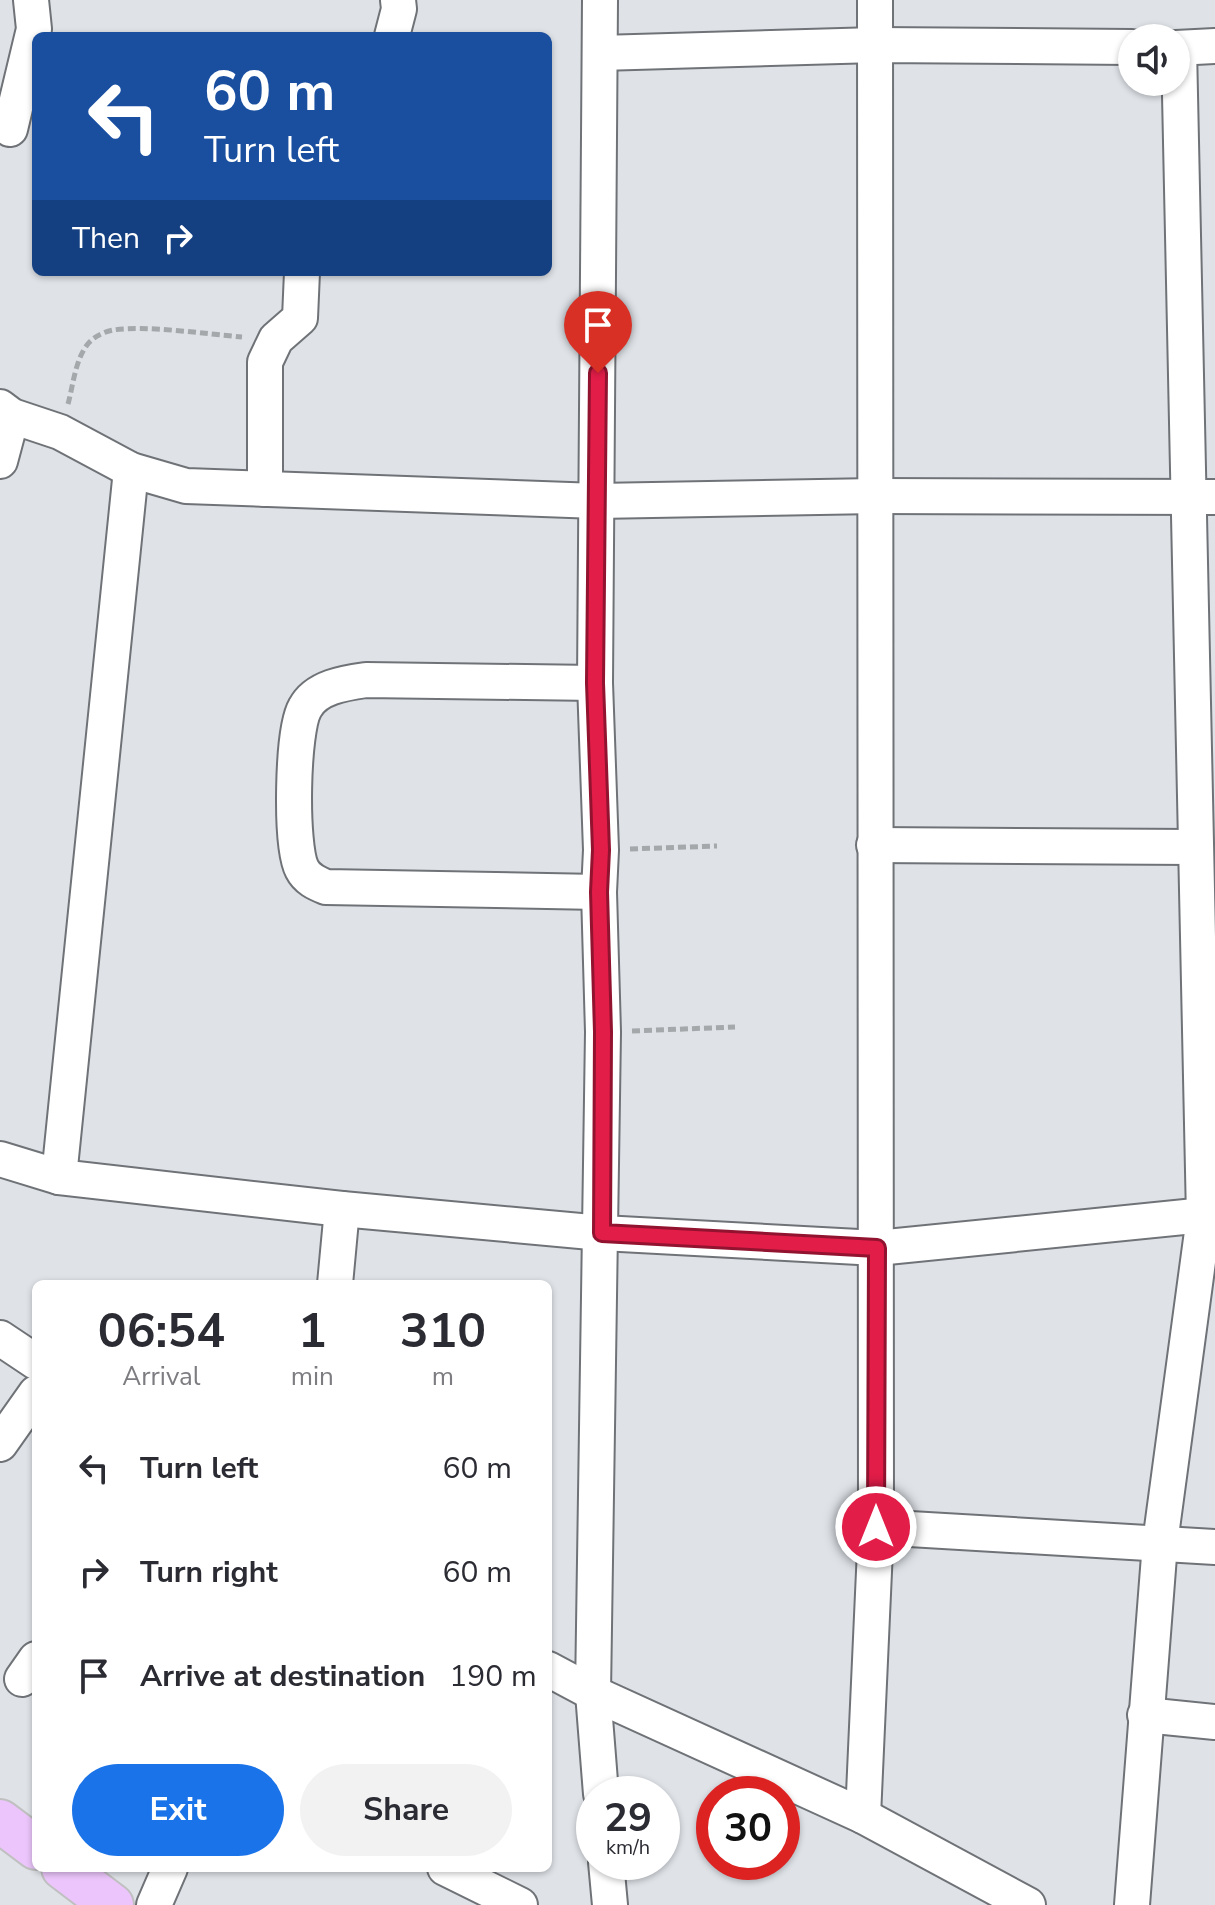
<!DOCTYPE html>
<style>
body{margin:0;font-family:"Nunito Sans",sans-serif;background:#f2f2f3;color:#2b2b33;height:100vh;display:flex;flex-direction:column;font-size:30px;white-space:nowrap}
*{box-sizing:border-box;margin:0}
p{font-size:26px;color:#7c7c81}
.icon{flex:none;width:44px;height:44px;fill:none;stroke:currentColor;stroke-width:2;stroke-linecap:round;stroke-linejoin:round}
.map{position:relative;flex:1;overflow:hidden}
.details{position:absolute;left:32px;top:1280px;width:520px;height:592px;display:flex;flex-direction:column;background:#fff;border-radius:12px;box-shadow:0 2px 6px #0004}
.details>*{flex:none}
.guide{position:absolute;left:32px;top:32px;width:520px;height:244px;border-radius:12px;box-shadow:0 2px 6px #0004;background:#1a4fa0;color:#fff;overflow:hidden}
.fabs{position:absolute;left:1118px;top:24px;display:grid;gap:16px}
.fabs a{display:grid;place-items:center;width:72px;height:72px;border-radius:50%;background:#fff;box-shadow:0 2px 6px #0004;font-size:40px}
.speed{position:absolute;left:576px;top:1776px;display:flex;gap:16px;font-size:40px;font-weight:700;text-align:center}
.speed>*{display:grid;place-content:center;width:104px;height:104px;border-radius:50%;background:#fff;box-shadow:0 2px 6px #0004;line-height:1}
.speed small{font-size:20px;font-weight:400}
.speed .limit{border:12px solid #d22;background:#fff;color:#111}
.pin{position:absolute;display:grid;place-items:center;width:68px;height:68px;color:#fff;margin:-82px -34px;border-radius:50% 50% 50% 0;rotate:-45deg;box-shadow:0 0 8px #0007}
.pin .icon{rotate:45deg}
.me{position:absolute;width:88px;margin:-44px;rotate:0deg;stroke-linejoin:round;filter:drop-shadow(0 0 6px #0008)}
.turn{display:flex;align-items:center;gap:28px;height:168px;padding:0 40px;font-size:36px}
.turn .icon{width:104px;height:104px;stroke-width:2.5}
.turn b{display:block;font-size:56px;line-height:68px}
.then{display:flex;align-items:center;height:76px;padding:0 40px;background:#0003;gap:16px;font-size:30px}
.eta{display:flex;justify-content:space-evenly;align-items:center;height:136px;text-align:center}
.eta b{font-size:48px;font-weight:700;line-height:56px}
.primary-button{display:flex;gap:16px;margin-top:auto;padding:16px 40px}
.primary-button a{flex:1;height:92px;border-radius:48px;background:#1a73e8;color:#fff;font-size:32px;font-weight:700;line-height:92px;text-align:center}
.primary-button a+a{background:#f2f2f3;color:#2b2b33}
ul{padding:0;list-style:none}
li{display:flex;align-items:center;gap:24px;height:104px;padding:0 40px}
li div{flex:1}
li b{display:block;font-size:30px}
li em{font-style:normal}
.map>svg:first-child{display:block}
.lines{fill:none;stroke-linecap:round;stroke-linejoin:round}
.minor-casing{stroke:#6f7377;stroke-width:38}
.major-casing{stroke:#c0c0c1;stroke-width:46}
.path{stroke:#a4a8ab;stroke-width:5;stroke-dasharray:8 4;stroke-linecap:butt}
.minor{stroke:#fff;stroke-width:34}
.major{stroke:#ebc5fb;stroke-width:42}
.route-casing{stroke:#92132f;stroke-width:20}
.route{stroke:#e11d48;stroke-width:14}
</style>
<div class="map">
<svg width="1215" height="1905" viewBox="0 0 1215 1905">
<rect width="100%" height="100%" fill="#dfe3e8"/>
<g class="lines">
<g class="minor-casing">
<g id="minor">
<polyline points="600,0 595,683 601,850 599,892 603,1032 593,1693 601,1794"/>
<polyline points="392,36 399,9 398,0"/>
<polyline points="1176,48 1215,46"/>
<polyline points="600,53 876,45 1132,47"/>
<polyline points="10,129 34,29 31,0"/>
<polyline points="0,407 12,416 60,432 131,470 186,486 597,501 876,496 1215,497"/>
<polyline points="0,461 12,416"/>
<polyline points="265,489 265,362 276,339 300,318 302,272"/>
<path d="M 595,683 L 366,680 C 345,683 316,687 305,708 C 292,730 290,846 302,869 C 307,879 316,883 326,887 L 599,892"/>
<polyline points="874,845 1195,847"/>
<polyline points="0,1159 59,1177 342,1209 602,1233 877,1248 1215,1214"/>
<polyline points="59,1177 131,470"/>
<polyline points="335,1284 342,1209"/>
<polyline points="0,1338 36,1362"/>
<polyline points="0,1444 36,1393"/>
<polyline points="876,1527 1215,1547"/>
<polyline points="548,1669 593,1693 863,1816 1028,1905"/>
<polyline points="22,1679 36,1659"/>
<polyline points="1145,1715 1215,1722"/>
<polyline points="863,1816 876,1527 875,0"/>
<polyline points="606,1862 610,1905"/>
<polyline points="445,1868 520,1905"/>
<polyline points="154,1905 170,1868"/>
<polyline points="1132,1905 1160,1543 1204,1217 1179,48"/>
</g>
</g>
<g class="major-casing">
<g id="major">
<polyline points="0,1821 36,1848"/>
<polyline points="63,1868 112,1905"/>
</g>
</g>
<g class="path">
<path d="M 68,404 C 73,386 75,361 87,345 C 93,337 103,332 113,330 C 146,325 206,334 242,337"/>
<polyline points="630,849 717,846"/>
<polyline points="632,1031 735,1027"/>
</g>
<use href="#minor" class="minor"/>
<use href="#major" class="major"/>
</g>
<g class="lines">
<g class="route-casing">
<polyline id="route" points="598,373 595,683 601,850 599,892 603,1032 602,1233 877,1248 876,1527"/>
</g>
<use href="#route" class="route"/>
</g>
</svg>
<div class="fabs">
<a><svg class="icon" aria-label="sound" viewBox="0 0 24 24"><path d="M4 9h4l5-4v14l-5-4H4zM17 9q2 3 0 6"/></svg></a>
</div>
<div class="speed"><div>29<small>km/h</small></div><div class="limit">30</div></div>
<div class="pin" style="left:598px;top:373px;background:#d93025"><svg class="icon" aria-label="arrive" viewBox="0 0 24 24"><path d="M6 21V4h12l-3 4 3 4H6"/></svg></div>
<svg class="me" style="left:876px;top:1527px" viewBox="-20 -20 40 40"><circle r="17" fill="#e11d48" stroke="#fff" stroke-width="3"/><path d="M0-11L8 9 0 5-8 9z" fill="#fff"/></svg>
<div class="guide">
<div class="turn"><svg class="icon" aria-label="left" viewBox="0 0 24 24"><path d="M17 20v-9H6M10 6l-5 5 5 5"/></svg><div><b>60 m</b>Turn left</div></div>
<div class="then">Then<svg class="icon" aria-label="right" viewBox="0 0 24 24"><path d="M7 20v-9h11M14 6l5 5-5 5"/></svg></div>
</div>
<section class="details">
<div class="eta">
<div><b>06:54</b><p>Arrival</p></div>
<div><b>1</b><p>min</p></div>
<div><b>310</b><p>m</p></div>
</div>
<ul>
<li><svg class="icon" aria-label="left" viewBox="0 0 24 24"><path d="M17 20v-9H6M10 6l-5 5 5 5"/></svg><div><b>Turn left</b></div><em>60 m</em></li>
<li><svg class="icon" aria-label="right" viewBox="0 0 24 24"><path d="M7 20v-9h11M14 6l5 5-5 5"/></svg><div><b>Turn right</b></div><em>60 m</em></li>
<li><svg class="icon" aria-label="arrive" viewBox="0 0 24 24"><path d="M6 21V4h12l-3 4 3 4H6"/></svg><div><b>Arrive at destination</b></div><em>190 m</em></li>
</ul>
<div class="primary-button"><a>Exit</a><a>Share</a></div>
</section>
</div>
